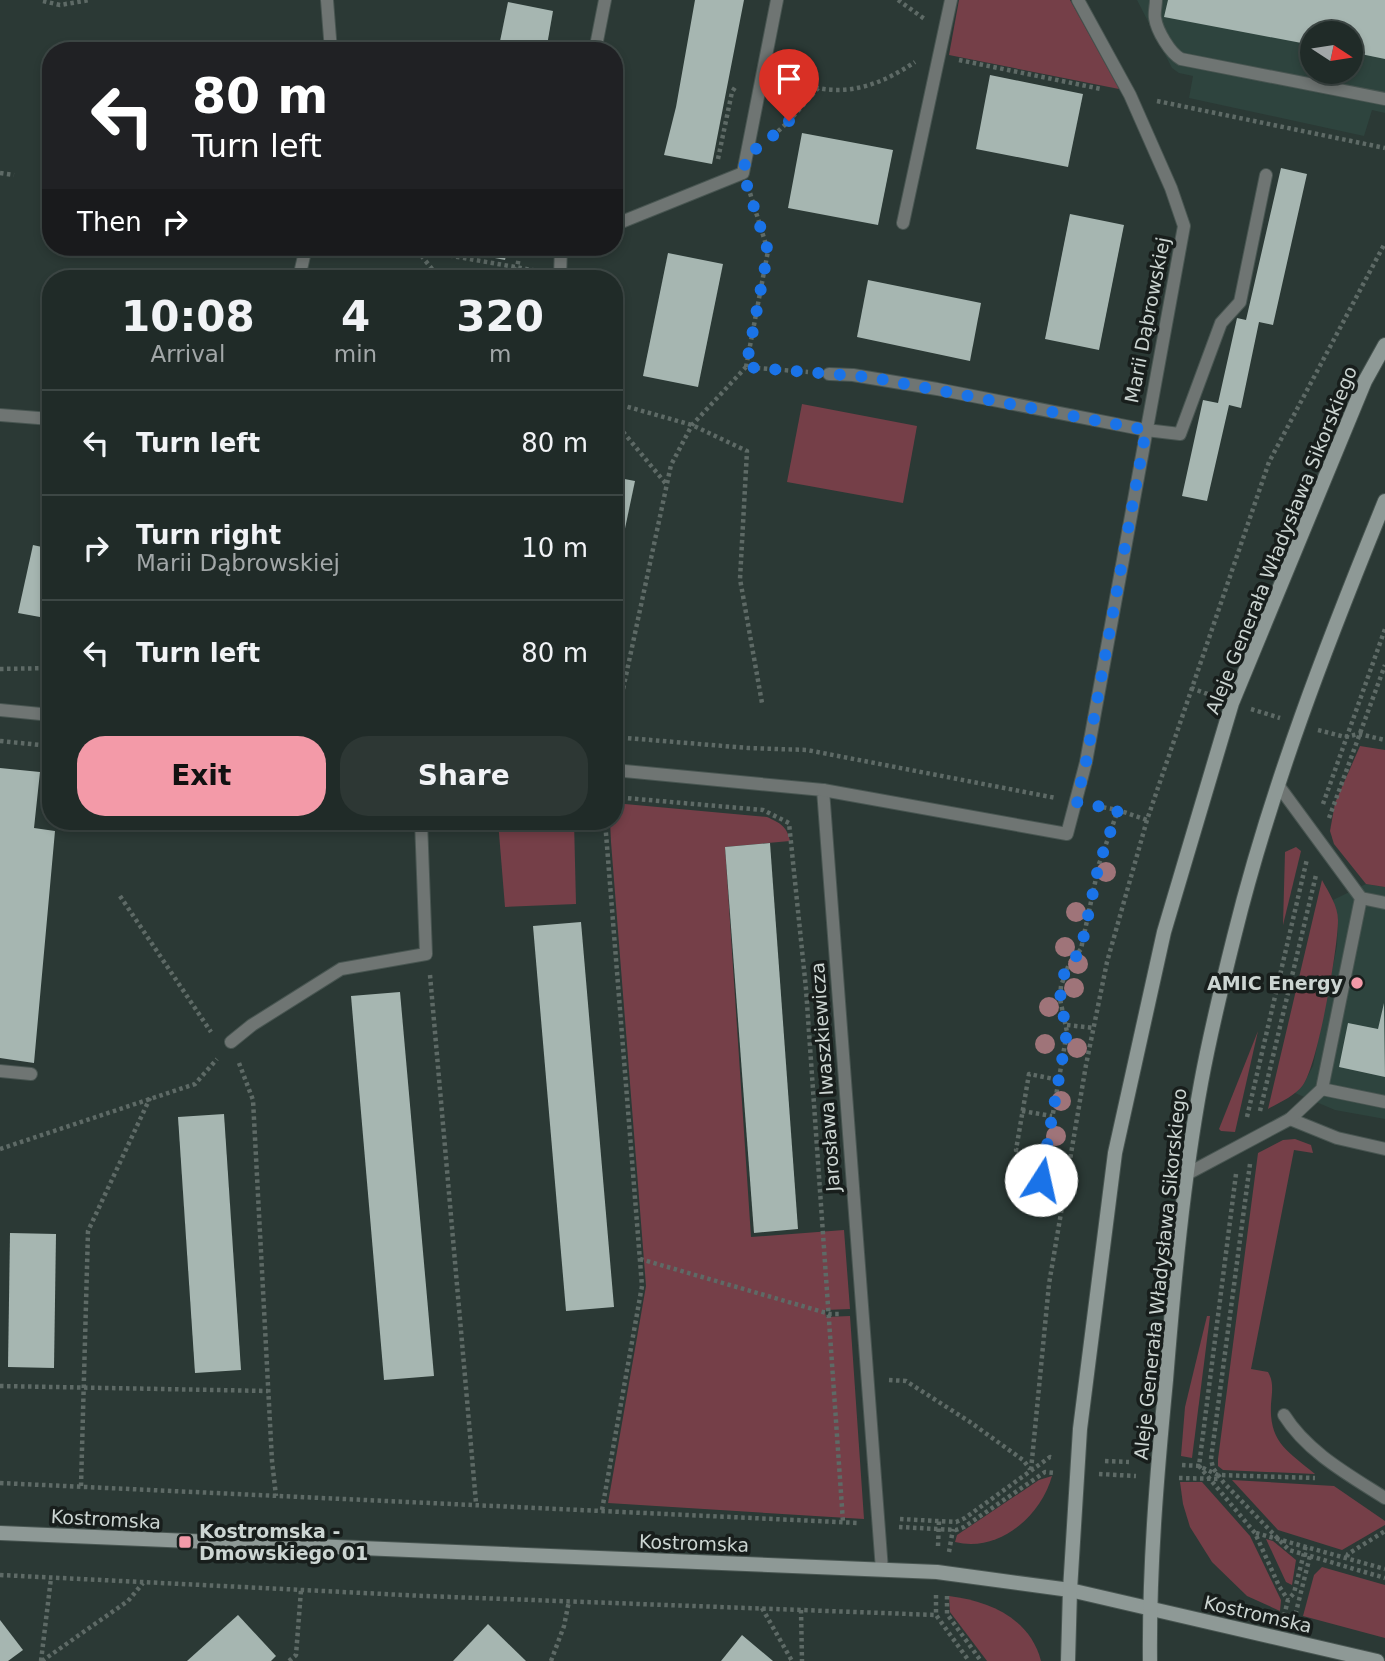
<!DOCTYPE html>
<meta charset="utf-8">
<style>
body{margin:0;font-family:"DejaVu Sans",sans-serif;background:#2d3734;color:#f1f3f6;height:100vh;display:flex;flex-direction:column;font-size:26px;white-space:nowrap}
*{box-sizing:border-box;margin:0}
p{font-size:23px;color:#a2a7a8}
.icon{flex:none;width:38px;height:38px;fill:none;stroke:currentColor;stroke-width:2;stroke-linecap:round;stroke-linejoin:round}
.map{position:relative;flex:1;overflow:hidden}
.drawer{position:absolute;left:42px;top:270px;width:581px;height:560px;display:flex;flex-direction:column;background:#202b28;border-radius:28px;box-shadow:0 4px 10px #0003,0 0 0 2px #3d4745}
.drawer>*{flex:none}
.banner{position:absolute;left:42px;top:42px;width:581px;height:214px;border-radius:28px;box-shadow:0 4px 10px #0003,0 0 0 2px #3d4745;background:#202124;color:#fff;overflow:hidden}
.needle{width:46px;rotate:102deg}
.controls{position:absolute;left:1300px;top:21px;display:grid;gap:14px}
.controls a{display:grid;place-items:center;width:63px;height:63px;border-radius:50%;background:#202b28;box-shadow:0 4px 10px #0003,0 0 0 2px #3d4745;font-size:35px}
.pin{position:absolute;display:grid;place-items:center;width:60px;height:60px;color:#fff;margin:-72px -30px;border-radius:50% 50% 50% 0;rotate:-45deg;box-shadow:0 0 7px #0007}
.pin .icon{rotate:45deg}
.me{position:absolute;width:77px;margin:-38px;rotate:10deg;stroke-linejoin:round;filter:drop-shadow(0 0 5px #0008)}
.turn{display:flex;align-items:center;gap:24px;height:147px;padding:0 35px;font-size:32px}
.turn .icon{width:91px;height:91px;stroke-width:2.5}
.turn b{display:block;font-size:49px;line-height:60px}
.then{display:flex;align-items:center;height:66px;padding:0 35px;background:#0003;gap:14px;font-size:26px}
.eta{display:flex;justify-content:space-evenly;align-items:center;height:119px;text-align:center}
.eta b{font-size:42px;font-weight:600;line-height:49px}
.action{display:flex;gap:14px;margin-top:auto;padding:14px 35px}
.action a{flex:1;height:80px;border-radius:28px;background:#f39aa8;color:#111;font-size:28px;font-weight:600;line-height:80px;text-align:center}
.action a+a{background:#2d3734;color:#f1f3f6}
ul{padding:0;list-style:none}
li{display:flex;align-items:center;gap:21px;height:105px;padding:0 35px;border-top:2px solid #3d4745}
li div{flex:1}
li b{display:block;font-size:26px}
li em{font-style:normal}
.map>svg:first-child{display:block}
.built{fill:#2e443e;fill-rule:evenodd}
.green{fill:#753f48}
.building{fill:#a6b6b1}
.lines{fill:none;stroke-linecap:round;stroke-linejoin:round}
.lane-casing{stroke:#485551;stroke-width:14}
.secondary-casing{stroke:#485551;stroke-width:16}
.path{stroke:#5e6a66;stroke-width:4.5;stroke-dasharray:3.5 3.5;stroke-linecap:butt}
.lane{stroke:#6f7573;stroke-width:12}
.secondary{stroke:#8e9996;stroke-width:14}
.tree{fill:#9f7479}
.route{stroke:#1a73e8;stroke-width:12;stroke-dasharray:0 21.6}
.poi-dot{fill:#f39aa8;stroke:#181e1c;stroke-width:2.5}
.labels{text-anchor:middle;stroke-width:7;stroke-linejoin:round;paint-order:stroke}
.street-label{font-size:19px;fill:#ccd5d2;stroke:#181e1c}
.poi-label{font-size:19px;font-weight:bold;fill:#ccd5d2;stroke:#181e1c;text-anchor:end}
</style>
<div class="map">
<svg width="1385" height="1661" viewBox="0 0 1385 1661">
<rect width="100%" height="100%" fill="#2b3935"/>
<g class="built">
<path d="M 1137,0 L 1385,0 L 1385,113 L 1372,110 L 1364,136 L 1189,98 L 1193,76 L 1179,73 L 1172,68 ZM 1312,33 L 1351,33 L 1351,72 L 1312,72 Z"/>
<polygon points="1366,884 1385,887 1385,1119 1335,1110 1295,1093 1303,1085 1313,1066 1337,946 1338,919 1333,900"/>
</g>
<g class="green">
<polygon points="959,0 1070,0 1119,89 949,55"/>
<polygon points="802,404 917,426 903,503 787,482"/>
<polygon points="1360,746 1385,750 1385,887 1366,884 1334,844 1330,831 1335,803"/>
<path d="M 614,803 L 767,817 C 780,823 787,826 790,841 L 725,847 L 751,1237 L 844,1230 L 850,1309 L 825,1310 L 826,1317 L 850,1316 L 864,1519 L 608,1503 L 646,1286 L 611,842 L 610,821 L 614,821 Z"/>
<polygon points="498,821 574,821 576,904 505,907"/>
<polygon points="1296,847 1301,851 1283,925 1285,852"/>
<path d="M 1322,880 C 1329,893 1338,906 1338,920 C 1338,948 1318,1064 1303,1085 C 1295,1096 1280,1102 1268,1109 Z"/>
<polygon points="1258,1031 1235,1132 1221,1131 1219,1129"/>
<path d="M 1295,1139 L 1311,1145 L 1313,1153 L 1294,1150 L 1251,1369 L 1268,1372 C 1274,1382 1272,1392 1271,1404 C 1269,1443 1288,1451 1315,1474 L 1223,1470 L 1218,1466 L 1218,1459 L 1258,1153 L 1283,1140 Z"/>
<polygon points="1207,1316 1210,1316 1192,1458 1181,1456 1185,1407"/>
<path d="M 1052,1476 C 1041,1516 999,1553 955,1542 L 957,1535 L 1039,1480 Z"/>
<polygon points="1232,1480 1334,1486 1385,1521 1385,1525 1342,1550 1278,1530"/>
<polygon points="1180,1482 1202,1482 1250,1536 1281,1600 1280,1611 1247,1596 1212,1562 1190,1527 1183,1504"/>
<polygon points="1266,1539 1273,1541 1296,1560 1292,1585 1286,1582"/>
<polygon points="1322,1567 1385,1585 1385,1638 1303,1616 1314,1575"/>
<path d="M 949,1596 C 989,1601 1030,1618 1041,1661 L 987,1661 L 950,1612 Z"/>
</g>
<g class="building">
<polygon points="695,0 744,0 712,164 664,155 676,107"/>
<polygon points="1168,0 1385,0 1385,59 1351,52 1351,33 1312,33 1312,45 1164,17"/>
<polygon points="508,2 553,11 546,51 498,51"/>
<polygon points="990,75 1083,94 1068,167 976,149"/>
<polygon points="802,133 893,150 878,225 788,208"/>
<polygon points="1281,168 1307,174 1273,325 1259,322 1241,408 1229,405 1207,501 1182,496 1203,400 1218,403 1237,318 1246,320"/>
<polygon points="1070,214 1124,225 1099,350 1045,339"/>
<polygon points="459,247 508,247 505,260 459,251"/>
<polygon points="668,253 723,264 698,387 643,376"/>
<polygon points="868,280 981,303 970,361 857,337"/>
<polygon points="614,477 635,481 615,576 614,576"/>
<polygon points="33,545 51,549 51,619 18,613"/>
<polygon points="0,768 40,772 34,828 55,831 34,1063 0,1058"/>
<polygon points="770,843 798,1229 754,1233 725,847"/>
<polygon points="581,922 614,1307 566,1311 533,926"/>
<polygon points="400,992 434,1376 384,1380 351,996"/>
<polygon points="1384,1003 1385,1077 1339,1067 1348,1023 1378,1029"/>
<polygon points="224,1114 241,1370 195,1373 178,1117"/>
<polygon points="10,1233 56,1234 54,1368 8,1367"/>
<polygon points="238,1615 276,1656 271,1661 187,1661"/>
<polygon points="0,1620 23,1650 8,1661 0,1661"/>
<polygon points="488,1624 526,1661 453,1661"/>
<polygon points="742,1635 773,1661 721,1661"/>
</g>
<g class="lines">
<g class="lane-casing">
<g id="lane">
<polyline points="327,0 331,51"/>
<path d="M 1156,0 C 1156,6 1154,12 1155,18 C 1157,31 1170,53 1181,59 L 1385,99"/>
<polyline points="595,51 605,0"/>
<polyline points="903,223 951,0"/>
<polyline points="614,225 743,173 777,0"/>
<polyline points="299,278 306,247"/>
<polyline points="560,278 561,247"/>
<polyline points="829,374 853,375 937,389 1146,430 1180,434 1221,323 1240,302 1266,175"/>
<polyline points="0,415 51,419"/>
<polyline points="0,710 51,715"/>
<polyline points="614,770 823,790 882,1570"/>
<polyline points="823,790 1067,834 1086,762 1184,226 1171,188 1130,95 1078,0"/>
<polyline points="1361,898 1385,903"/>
<polyline points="231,1042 252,1025 341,969 426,954 421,821"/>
<polyline points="0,1071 31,1074"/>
<polyline points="1322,1089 1385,1102"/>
<polyline points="1290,1119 1337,1138 1385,1149"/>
<polyline points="1187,1174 1290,1119 1322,1089 1361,898 1278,785"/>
<path d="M 1284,1415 C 1307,1452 1349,1475 1385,1498"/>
</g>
</g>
<g class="secondary-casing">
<g id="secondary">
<polyline points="0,1533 937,1572 1070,1590 1377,1661"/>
<polyline points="1068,1661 1070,1590 1080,1429 1115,1153 1164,932 1232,703 1365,381 1385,345"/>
<path d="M 1150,1661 C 1149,1567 1157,1473 1166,1380 C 1174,1281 1183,1181 1201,1083 C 1210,1034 1222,985 1234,937 C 1271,787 1327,643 1385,501"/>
</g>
</g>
<g class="path">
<polyline points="898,0 926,20"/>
<polyline points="43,1 60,5 90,0"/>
<polyline points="558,51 560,42"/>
<polyline points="959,60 1101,89"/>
<polyline points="1157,101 1385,148"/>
<path d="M 773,136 L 789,121 L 818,88 C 854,95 885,82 915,62"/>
<polyline points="718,159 732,92 736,86"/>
<polyline points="0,173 14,175"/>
<polyline points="43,185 51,186"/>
<polyline points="401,247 538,271"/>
<polyline points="417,250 439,278"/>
<polyline points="496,278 516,268"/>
<polyline points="515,278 521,247"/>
<polyline points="746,367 768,251 750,193"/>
<polyline points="614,403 692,425 747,451 740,579 762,703"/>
<polyline points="614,421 667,485"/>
<polyline points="0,669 51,668"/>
<polyline points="1191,688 1213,696"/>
<polyline points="1251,709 1280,718"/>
<polyline points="1318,730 1345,737 1359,734 1385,740"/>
<polyline points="614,737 748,748 807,750 1056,798"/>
<polyline points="615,737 622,694 671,465 692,425 746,367 808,372"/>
<polyline points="0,741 51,746"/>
<polyline points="614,797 763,810 789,823 806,989 843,1522"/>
<polyline points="1323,804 1385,629"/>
<polyline points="1096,806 1118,810 1147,820"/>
<polyline points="1329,818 1385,665"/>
<polyline points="120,896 211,1032"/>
<polyline points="430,975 476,1503"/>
<polyline points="1067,1025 1094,1028"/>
<polyline points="239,1063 253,1100 272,1461 276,1496"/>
<polyline points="1022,1111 1052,1116"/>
<polyline points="1260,1111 1316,875"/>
<polyline points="1247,1117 1307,859"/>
<polyline points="0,1149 195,1084 217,1059"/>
<polyline points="1046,1154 1016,1150 1029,1074 1059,1080"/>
<polyline points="1250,1164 1211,1459 1213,1468 1224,1483 1289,1550 1310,1556 1294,1620"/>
<polyline points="1236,1174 1199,1466 1255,1533 1279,1586 1288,1600"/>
<polyline points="1062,1209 1037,1206 1067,1032 1060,999 1061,986 1069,964 1081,949 1099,864 1118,810"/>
<polyline points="640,1259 830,1314 841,1314"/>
<polyline points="889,1380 906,1381 970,1422 1023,1460 1030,1469"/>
<polyline points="0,1386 268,1391"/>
<polyline points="1105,1461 1129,1462"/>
<polyline points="1182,1465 1199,1466 1218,1475 1315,1478"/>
<polyline points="1031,1470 1049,1284 1086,1065 1107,962 1147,820 1269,462 1385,243"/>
<polyline points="1099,1474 1136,1476"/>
<polyline points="1179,1478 1221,1479"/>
<polyline points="0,1483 859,1523"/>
<polyline points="81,1486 88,1231 150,1098"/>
<polyline points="602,1510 642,1286 605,821"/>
<polyline points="900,1519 956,1522 965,1518 1050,1457 1053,1458"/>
<polyline points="899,1527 956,1530 964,1527 1045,1472 1055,1473"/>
<polyline points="1256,1533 1385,1569"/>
<polyline points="938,1546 939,1521"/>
<polyline points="949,1552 953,1529"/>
<polyline points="1310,1556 1385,1578"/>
<polyline points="1347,1557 1348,1554 1385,1531"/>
<polyline points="0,1575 424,1596 936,1615"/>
<polyline points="936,1595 936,1615 969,1661"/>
<polyline points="947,1596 947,1614 981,1661"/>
<polyline points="762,1608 792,1661"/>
<polyline points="801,1610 802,1661"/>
<polyline points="1284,1616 1288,1600 1294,1593 1306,1545"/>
<polyline points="41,1661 51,1578"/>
<polyline points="42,1661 128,1601 143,1583"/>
<polyline points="289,1661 296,1655 301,1590"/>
<polyline points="551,1661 564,1626 569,1601"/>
</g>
<use href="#lane" class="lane"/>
<use href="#secondary" class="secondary"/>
</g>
<g class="tree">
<circle cx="1106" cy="872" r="10"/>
<circle cx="1076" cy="912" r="10"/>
<circle cx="1065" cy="947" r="10"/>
<circle cx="1078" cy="964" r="10"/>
<circle cx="1074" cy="988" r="10"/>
<circle cx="1049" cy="1007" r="10"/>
<circle cx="1045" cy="1044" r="10"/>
<circle cx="1077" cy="1048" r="10"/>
<circle cx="1061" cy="1101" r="10"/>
<circle cx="1056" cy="1136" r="10"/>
<circle cx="1018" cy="1186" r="10"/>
</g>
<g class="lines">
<polyline class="route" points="789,121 764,144 747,154 743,173 768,251 746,367 869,377 1146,430 1086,762 1076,802 1118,810 1099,864 1081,949 1063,976 1060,999 1067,1032 1041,1180"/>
</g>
<g class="poi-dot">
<circle cx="1357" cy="983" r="7"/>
<rect x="178" y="1535" width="14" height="14" rx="3.5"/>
</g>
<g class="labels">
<g class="street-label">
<text transform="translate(1147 320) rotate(-79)" y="7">Marii Dąbrowskiej</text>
<text transform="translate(1281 540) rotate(-68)" y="7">Aleje Generała Władysława Sikorskiego</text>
<text transform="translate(825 1077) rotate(-94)" y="7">Jarosława Iwaszkiewicza</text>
<text transform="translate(1160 1274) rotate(-84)" y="7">Aleje Generała Władysława Sikorskiego</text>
<text transform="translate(106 1519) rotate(3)" y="7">Kostromska</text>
<text transform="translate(694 1543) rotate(2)" y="7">Kostromska</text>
<text transform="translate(1258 1614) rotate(13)" y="7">Kostromska</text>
</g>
<g class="poi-label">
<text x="1343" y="990">AMIC Energy</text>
<text x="199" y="1538" text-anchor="start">Kostromska -<tspan x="199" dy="22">Dmowskiego 01</tspan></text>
</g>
</g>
</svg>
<div class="controls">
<a><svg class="needle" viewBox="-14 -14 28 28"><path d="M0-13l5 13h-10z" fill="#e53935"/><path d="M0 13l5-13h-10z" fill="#a2a7a8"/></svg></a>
</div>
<div class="pin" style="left:789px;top:121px;background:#d93025"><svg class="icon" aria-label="arrive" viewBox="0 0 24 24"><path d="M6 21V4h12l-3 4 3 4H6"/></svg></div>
<svg class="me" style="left:1041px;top:1180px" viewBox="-20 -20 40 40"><circle r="19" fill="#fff"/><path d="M0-13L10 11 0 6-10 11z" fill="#1a73e8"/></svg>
<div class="banner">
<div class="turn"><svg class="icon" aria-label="left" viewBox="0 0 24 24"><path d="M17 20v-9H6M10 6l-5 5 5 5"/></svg><div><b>80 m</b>Turn left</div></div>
<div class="then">Then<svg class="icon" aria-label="right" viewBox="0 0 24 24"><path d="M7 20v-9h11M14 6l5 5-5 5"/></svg></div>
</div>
<section class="drawer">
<div class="eta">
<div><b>10:08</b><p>Arrival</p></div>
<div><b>4</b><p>min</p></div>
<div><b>320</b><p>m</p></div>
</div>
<ul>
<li><svg class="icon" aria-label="left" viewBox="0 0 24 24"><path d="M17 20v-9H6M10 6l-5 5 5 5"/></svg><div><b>Turn left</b></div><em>80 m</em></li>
<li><svg class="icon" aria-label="right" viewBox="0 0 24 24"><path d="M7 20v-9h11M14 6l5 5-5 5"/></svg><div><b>Turn right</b><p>Marii Dąbrowskiej</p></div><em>10 m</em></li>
<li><svg class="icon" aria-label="left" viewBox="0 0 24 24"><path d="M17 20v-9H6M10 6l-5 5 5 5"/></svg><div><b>Turn left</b></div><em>80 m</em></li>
</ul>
<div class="action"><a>Exit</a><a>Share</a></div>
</section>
</div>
